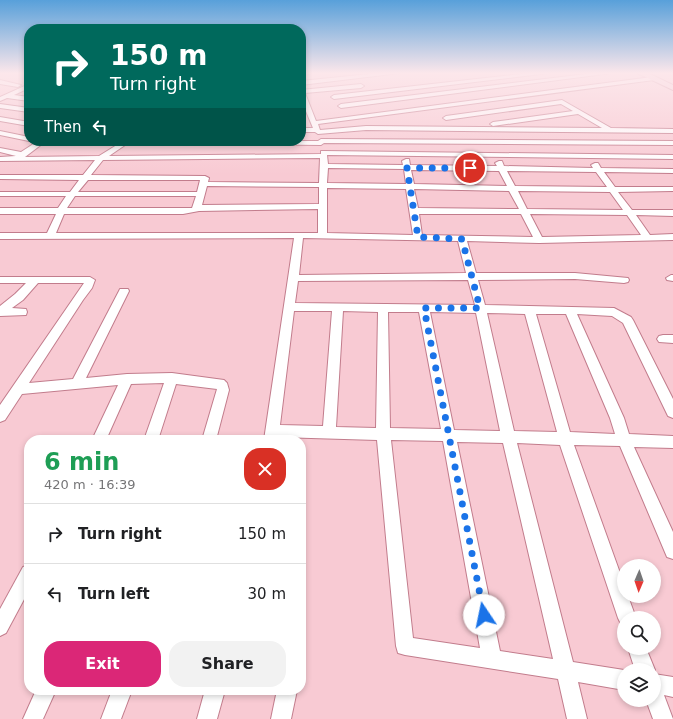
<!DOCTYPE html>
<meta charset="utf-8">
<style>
body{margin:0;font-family:"DejaVu Sans",sans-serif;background:#f2f2f2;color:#202124;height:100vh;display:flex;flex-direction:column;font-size:15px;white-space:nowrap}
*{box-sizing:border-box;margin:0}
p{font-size:13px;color:#757577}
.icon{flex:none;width:22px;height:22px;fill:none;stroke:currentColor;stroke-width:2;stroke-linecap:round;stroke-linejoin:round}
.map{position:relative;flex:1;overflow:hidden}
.side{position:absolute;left:24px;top:435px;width:282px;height:260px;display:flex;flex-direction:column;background:#fff;border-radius:16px;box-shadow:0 2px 6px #0003}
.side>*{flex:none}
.top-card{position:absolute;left:24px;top:24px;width:282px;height:122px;border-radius:16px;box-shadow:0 2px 6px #0003;background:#00695c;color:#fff;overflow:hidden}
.needle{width:26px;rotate:182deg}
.fabs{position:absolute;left:617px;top:559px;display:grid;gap:8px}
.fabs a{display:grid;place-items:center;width:44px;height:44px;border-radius:50%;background:#fff;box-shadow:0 2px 6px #0003;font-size:20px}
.pin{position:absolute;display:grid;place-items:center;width:34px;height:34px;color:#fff;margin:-17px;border:2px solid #fff;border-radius:50%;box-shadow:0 1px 4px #0007}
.me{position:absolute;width:44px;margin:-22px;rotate:349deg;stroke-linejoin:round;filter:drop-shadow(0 0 3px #0008)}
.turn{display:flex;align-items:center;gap:14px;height:84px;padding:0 20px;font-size:18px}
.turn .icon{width:52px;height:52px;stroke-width:2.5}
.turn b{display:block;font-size:28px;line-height:34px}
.then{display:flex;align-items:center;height:38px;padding:0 20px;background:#0003;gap:8px;font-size:15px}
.round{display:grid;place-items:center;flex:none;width:42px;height:42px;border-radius:16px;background:#f2f2f2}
.summary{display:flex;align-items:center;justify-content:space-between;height:68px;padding:0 20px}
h1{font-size:24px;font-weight:700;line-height:30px;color:#1e9e55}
.cta{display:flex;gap:8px;margin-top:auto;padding:8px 20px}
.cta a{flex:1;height:46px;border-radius:16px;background:#db2777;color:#fff;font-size:16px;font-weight:700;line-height:46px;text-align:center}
.cta a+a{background:#f2f2f2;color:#202124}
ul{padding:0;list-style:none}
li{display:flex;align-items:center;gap:12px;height:60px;padding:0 20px;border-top:1px solid #e0e0e0}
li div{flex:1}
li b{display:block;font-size:15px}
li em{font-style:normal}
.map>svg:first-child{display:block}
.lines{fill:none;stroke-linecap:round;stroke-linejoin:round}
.street-casing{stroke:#c27c8c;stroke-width:2}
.secondary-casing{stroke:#c27c8c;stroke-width:2}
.street{fill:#fff;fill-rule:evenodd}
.secondary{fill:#f5d0da;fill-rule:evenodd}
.route{stroke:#1a73e8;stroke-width:7;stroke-dasharray:0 12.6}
</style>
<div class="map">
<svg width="673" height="719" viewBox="0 0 673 719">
<rect width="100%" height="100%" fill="#f8cad3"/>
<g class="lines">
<g class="street-casing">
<g id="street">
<polygon points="301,73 312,73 301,76"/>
<polygon points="379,73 400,73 301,85 301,81"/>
<polygon points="530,73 549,73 334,99 331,97 334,95"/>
<polygon points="594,73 612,73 341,108 338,106 341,104"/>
<polygon points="652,77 654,78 654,80 318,124 320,130 366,126 602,128 578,114 493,126 490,124 493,122 573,111 561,104 446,120 443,118 446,116 562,100 611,128 673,129 673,133 366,130 318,134 315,132 301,132 301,128 313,128 301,99 301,90 361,84 364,86 361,88 305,93 316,121"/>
<polygon points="0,80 21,85 18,87 0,84"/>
<polygon points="29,84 29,88 14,95 29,97 29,101 7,98 0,101 0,97"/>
<polygon points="0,104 29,108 29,112 0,108"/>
<polygon points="0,117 29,122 29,126 0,121"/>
<polygon points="0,131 29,137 29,141 0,135"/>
<path d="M 321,139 L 673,141 L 673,145 L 324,143 L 321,145 L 128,143 L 109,156 L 321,154 L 321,151 L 324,151 L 673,155 L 673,159 L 327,155 L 328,164 L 403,165 L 402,161 L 406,159 L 409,159 L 410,165 L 497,166 L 495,163 L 499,161 L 502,161 L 504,166 L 593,168 L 591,165 L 595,163 L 598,163 L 601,168 L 673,169 L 673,173 L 604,172 L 615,187 L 673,187 L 673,191 L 618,192 L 632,210 L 673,210 L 673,216 L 636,215 L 650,235 L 673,234 L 673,240 L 539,243 L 467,241 L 476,273 L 575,273 L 628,278 L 629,280 L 628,282 L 624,283 L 575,279 L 478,280 L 485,305 L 614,308 L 631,317 L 633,320 L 673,399 L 673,418 L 668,416 L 623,323 L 612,316 L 577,314 L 624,418 L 629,434 L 673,436 L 673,448 L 634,447 L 673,532 L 673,559 L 667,557 L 620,446 L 574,445 L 624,584 L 624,596 L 628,596 L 636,618 L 624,618 L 624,626 L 621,624 L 618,618 L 560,445 L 517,443 L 573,662 L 624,670 L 624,690 L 578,682 L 587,719 L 567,719 L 558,679 L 405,655 L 398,653 L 396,646 L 377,440 L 278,437 L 278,440 L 264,440 L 294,238 L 0,239 L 0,233 L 47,233 L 56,214 L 0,214 L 0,208 L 58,208 L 66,196 L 0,196 L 0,192 L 70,192 L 79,180 L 0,179 L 0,175 L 83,175 L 95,160 L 0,161 L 0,157 L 16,156 L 0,152 L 0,148 L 21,152 L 38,141 L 46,141 L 25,157 L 99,156 L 120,143 L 119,141 L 318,141 ZM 320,158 L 319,183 L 208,182 L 209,178 L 205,176 L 91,175 L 103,160 ZM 328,168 L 404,169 L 406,184 L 327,183 ZM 411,170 L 499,171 L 507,186 L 414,184 ZM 507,171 L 596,172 L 607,187 L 515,186 ZM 88,180 L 200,180 L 197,192 L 78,192 ZM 207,186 L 319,187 L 319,204 L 202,205 ZM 327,188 L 406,189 L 413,235 L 327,233 ZM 414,189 L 509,191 L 519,209 L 418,208 ZM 518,191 L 610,192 L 623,210 L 527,209 ZM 75,196 L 196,196 L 192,208 L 67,208 ZM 318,209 L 318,233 L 56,233 L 64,214 L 183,214 L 199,211 ZM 419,214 L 521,214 L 533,237 L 422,235 ZM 530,214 L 627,215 L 641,235 L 542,237 ZM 303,238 L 458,241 L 466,273 L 299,275 ZM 468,280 L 475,305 L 295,303 L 298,281 ZM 294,311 L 332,311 L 323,426 L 280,425 ZM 343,311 L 378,312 L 376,428 L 336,427 ZM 388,312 L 419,312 L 441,429 L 390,428 ZM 430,312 L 476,313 L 500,431 L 454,430 ZM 487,313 L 525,314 L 557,432 L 514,431 ZM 536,314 L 566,314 L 610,418 L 615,434 L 570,432 ZM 391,440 L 443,441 L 480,648 L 413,638 ZM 457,442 L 503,443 L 553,659 L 500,651 Z"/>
<polygon points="671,275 673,275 673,281 667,280 666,278"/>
<polygon points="0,277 90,277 95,280 92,288 83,300 29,383 73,379 119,291 120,289 128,289 129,291 86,378 127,374 172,373 224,380 227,383 229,390 216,440 202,440 217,389 176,384 158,440 144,440 164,383 131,384 106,440 92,440 118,385 22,394 5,420 0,422 0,405 84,283 38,283 23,300 12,308 26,309 27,312 26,315 0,316 0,306 15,294 26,283 0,283"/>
<polygon points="663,335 673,335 673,343 659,342 657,339 659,336"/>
<polygon points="29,565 29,590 6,633 0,636 0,609 23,567"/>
<polygon points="628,648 646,648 655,670 654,671 654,670 635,670"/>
<polygon points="654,674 673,677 673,697 664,695 673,719 653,719 646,700 654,700"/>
<polygon points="36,690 56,690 43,719 23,719"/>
<polygon points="112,690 132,690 121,719 101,719"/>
<polygon points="205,690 225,690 217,719 197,719"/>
<polygon points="277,690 297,690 291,719 271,719"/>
</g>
</g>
<g class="secondary-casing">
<polygon id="secondary" points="637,73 648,73 673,85 673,90"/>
</g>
<use href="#street" class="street"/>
<use href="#secondary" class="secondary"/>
</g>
<linearGradient id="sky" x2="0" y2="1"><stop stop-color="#58a0da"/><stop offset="0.42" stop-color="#fce7eb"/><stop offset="1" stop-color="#fce7eb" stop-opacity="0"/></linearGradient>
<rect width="673" height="174" fill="url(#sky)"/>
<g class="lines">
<polyline class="route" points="470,168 407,168 418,237 462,239 480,308 424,308 484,615"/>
</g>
</svg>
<div class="fabs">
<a><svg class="needle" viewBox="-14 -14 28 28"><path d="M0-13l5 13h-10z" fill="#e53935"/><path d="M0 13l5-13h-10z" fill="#757577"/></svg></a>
<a><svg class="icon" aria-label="search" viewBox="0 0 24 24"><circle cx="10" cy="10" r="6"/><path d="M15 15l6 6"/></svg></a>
<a><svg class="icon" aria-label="layers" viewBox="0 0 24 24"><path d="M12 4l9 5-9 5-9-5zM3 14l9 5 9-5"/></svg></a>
</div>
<div class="pin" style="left:470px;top:168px;background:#d93025"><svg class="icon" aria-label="arrive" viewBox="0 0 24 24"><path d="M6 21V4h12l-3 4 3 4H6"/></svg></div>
<svg class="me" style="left:484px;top:615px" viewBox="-20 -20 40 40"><circle r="19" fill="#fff"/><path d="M0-13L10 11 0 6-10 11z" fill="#1a73e8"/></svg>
<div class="top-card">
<div class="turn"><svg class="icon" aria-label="right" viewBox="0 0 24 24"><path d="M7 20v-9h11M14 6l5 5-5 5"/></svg><div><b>150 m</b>Turn right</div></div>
<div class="then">Then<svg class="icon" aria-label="left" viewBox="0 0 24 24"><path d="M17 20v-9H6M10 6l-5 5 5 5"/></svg></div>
</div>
<section class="side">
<div class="summary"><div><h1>6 min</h1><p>420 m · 16:39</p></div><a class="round" style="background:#d93025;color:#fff"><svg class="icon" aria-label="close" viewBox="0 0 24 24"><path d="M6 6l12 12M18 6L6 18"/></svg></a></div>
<ul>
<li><svg class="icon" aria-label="right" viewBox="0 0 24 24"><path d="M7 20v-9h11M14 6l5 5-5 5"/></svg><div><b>Turn right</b></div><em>150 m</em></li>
<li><svg class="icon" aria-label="left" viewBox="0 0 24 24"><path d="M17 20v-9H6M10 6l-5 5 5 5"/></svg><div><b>Turn left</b></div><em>30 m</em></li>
</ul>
<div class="cta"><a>Exit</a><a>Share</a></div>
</section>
</div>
